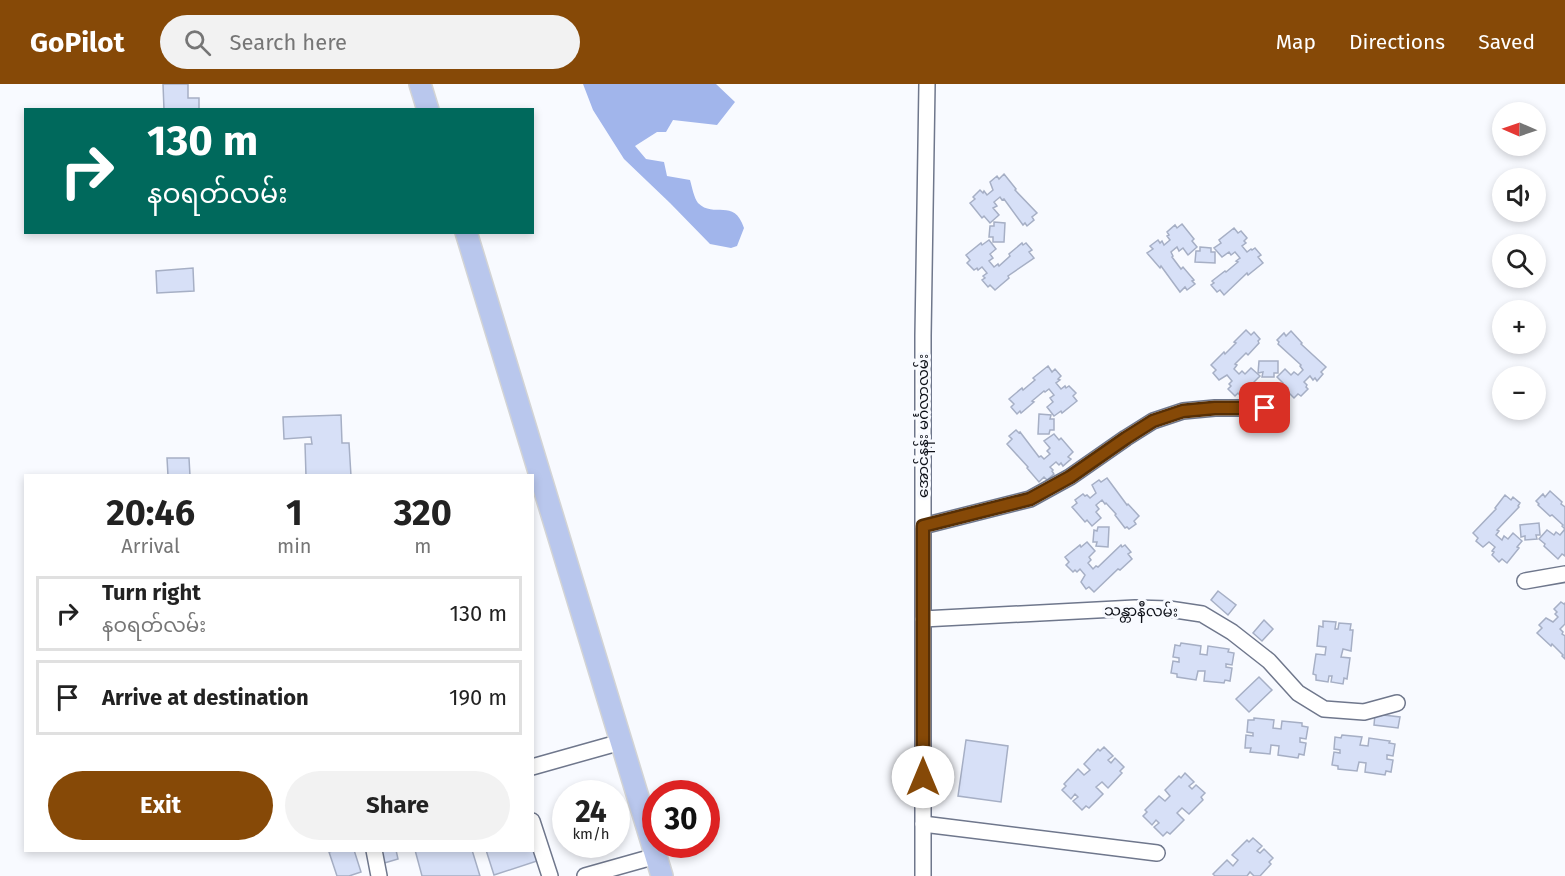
<!DOCTYPE html>
<meta charset="utf-8">
<style>
body{margin:0;font-family:"Fira Sans","Noto Sans Myanmar",sans-serif;background:#f2f2f2;color:#222;height:100vh;display:flex;flex-direction:column;font-size:22px;white-space:nowrap}
*{box-sizing:border-box;margin:0}
p{font-size:20px;color:#767676}
.icon{flex:none;width:33px;height:33px;fill:none;stroke:currentColor;stroke-width:2;stroke-linecap:round;stroke-linejoin:round}
.map{position:relative;flex:1;overflow:hidden}
.drawer{position:absolute;left:24px;top:390px;width:510px;height:378px;display:flex;flex-direction:column;background:#fff;border-radius:0px;box-shadow:0 3px 9px #0003}
.drawer>*{flex:none}
.top-card{position:absolute;left:24px;top:24px;width:510px;height:126px;border-radius:0px;box-shadow:0 3px 9px #0003;background:#00695c;color:#fff;overflow:hidden}
.needle{width:39px;rotate:272deg}
.buttons{position:absolute;left:1492px;top:18px;display:grid;gap:12px}
.buttons a{display:grid;place-items:center;width:54px;height:54px;border-radius:50%;background:#fff;box-shadow:0 3px 9px #0003;font-size:30px}
.speed{position:absolute;left:552px;top:696px;display:flex;gap:12px;font-size:30px;font-weight:700;text-align:center}
.speed>*{display:grid;place-content:center;width:78px;height:78px;border-radius:50%;background:#fff;box-shadow:0 3px 9px #0003;line-height:1}
.speed small{font-size:15px;font-weight:400}
.speed .limit{border:9px solid #d22;background:#fff;color:#111}
.pin{position:absolute;display:grid;place-items:center;width:51px;height:51px;color:#fff;margin:-26px;border-radius:12px;box-shadow:0 3px 9px #0006}
.me{position:absolute;width:66px;margin:-33px;rotate:0deg;stroke-linejoin:round;filter:drop-shadow(0 0 4px #0008)}
.turn{display:flex;align-items:center;gap:21px;height:126px;padding:0 24px;font-size:27px}
.turn .icon{width:78px;height:78px;stroke-width:2.5}
.turn b{display:block;font-size:42px;line-height:51px}
.eta{display:flex;justify-content:space-evenly;align-items:center;height:102px;text-align:center}
.eta b{font-size:36px;font-weight:700;line-height:42px}
.button{display:flex;gap:12px;margin-top:auto;padding:12px 24px}
.button a{flex:1;height:69px;border-radius:36px;background:#864907;color:#fff;font-size:24px;font-weight:700;line-height:69px;text-align:center}
.button a+a{background:#f2f2f2;color:#222}
ul{padding:0;list-style:none}
li{display:flex;align-items:center;gap:18px;height:75px;margin:0 12px 9px;padding:0 12px;border:3px solid #e0e0e0;border-radius:0px}
li div{flex:1}
li b{display:block;font-size:22px}
li em{font-style:normal}
header{display:flex;align-items:center;gap:36px;box-sizing:border-box;height:84px;padding:0 30px;background:#864907;color:#fff}
header strong{font-size:28px}
nav{display:flex;gap:33px;margin-inline-start:auto;font-size:21px}
.search{width:420px;height:54px;background:#f2f2f2;display:flex;align-items:center;gap:15px;box-sizing:border-box;padding:0 21px;border-radius:33px;color:#767676;font-size:22px}
.map>svg:first-child{display:block}
.water{fill:#a1b5eb}
.building{fill:#d7e0f7;stroke:#a6afc5;stroke-width:1.5}
.lines{fill:none;stroke-linecap:round;stroke-linejoin:round}
.minor-casing{stroke:#6f778c;stroke-width:18}
.highway-casing{stroke:#d3d4d5;stroke-width:24}
.minor{stroke:#fff;stroke-width:15}
.highway{stroke:#b9c7ed;stroke-width:21}
.route-casing{stroke:#572f05;stroke-width:15}
.route{stroke:#864907;stroke-width:10}
.labels{text-anchor:middle;stroke-width:6;stroke-linejoin:round;paint-order:stroke}
.street-label{font-size:15px;fill:#0d1018;stroke:#f8faff}
</style>
<header>
<strong>GoPilot</strong>
<div class="search"><svg class="icon" aria-label="search" viewBox="0 0 24 24"><circle cx="10" cy="10" r="6"/><path d="M15 15l6 6"/></svg>Search here</div>
<nav><a>Map</a><a>Directions</a><a>Saved</a></nav>
</header>
<div class="map">
<svg width="1565" height="792" viewBox="0 0 1565 792">
<rect width="100%" height="100%" fill="#f8faff"/>
<path class="water" d="M 583,0 L 716,0 L 735,18 L 717,41 L 673,36 L 666,48 L 657,48 L 635,62 L 646,75 L 664,78 L 667,92 L 690,96 C 692,103 694,114 698,119 C 714,135 734,113 744,144 L 737,162 L 731,164 L 710,160 L 670,119 L 624,75 L 593,26 Z"/>
<g class="building">
<polygon points="163,0 188,0 188,14 199,14 199,26 164,26"/>
<polygon points="1004,90 1016,105 1015,106 1037,129 1032,133 1034,136 1027,142 1025,139 1023,141 1004,115 1002,116 1000,113 994,118 997,122 993,124 999,131 990,139 984,132 982,134 970,119 975,115 973,113 980,106 983,109 984,107 987,111 993,106 990,98 997,92 999,95"/>
<polygon points="994,138 1005,139 1004,158 993,158 993,153 989,153 990,142 994,142"/>
<polygon points="1182,140 1194,155 1192,157 1197,163 1188,171 1183,164 1179,167 1177,163 1171,168 1173,172 1172,173 1181,185 1183,183 1194,196 1192,197 1195,200 1187,206 1185,203 1180,208 1161,182 1160,184 1147,169 1153,165 1150,162 1158,156 1160,159 1162,157 1164,161 1170,156 1167,152 1169,151 1167,148 1175,141 1177,144"/>
<polygon points="1234,144 1238,149 1241,147 1247,154 1244,157 1246,159 1242,162 1247,168 1251,165 1252,166 1255,164 1261,171 1258,173 1263,179 1248,191 1247,189 1224,211 1220,206 1217,208 1211,201 1214,199 1212,197 1225,187 1226,188 1238,178 1236,177 1240,174 1235,168 1231,171 1229,168 1222,173 1214,164 1221,159 1219,156"/>
<polygon points="989,156 996,165 990,170 993,174 989,177 994,183 998,180 999,182 1010,172 1009,170 1022,159 1023,161 1026,159 1032,166 1029,168 1034,174 1008,192 1009,194 995,206 990,201 988,203 982,196 985,194 983,192 987,189 982,183 978,186 977,184 974,186 967,179 970,176 966,171 981,159 982,161"/>
<polygon points="1200,163 1211,164 1211,168 1215,168 1215,179 1195,178 1196,167 1200,167"/>
<polygon points="193,184 194,207 157,209 156,187"/>
<polygon points="1246,246 1251,251 1254,248 1260,255 1258,257 1259,259 1248,271 1246,269 1235,280 1237,281 1234,285 1239,290 1242,287 1245,290 1251,284 1260,292 1254,298 1256,300 1242,314 1238,309 1235,312 1228,305 1231,302 1229,300 1232,297 1227,291 1219,296 1213,289 1216,286 1211,281 1224,268 1225,270 1236,259 1234,258"/>
<polygon points="1291,247 1302,259 1301,260 1326,283 1321,288 1323,290 1317,297 1315,294 1313,296 1310,292 1304,298 1307,301 1306,303 1308,305 1301,312 1298,310 1294,314 1281,301 1283,299 1277,293 1285,285 1291,291 1294,288 1298,291 1303,286 1300,282 1301,281 1278,260 1279,258 1277,256 1284,249 1286,252"/>
<polygon points="1259,277 1278,277 1278,289 1274,289 1274,293 1262,293 1263,288 1258,289"/>
<polygon points="1048,282 1052,288 1055,285 1061,292 1058,295 1060,296 1056,299 1061,305 1065,302 1066,304 1069,302 1076,309 1073,312 1077,317 1062,329 1061,327 1054,332 1047,323 1053,318 1050,314 1054,311 1049,305 1045,308 1044,307 1032,317 1034,318 1021,329 1020,327 1017,330 1011,323 1014,320 1009,315 1022,304 1023,306 1035,296 1033,294"/>
<polygon points="1039,330 1051,331 1050,335 1054,335 1054,346 1050,346 1049,350 1038,350"/>
<polygon points="341,331 342,359 349,359 351,392 306,392 305,360 312,360 311,353 284,355 283,333"/>
<polygon points="1016,346 1019,349 1020,348 1039,373 1041,372 1044,375 1050,370 1047,367 1050,364 1044,357 1054,350 1059,356 1061,354 1073,368 1068,373 1071,375 1063,382 1061,379 1059,381 1056,378 1050,383 1053,386 1052,387 1054,390 1047,396 1044,393 1039,398 1027,384 1028,383 1007,360 1012,355 1009,352"/>
<polygon points="167,374 189,374 190,392 168,392"/>
<polygon points="1107,394 1127,421 1128,420 1139,432 1134,437 1136,440 1129,445 1127,443 1125,444 1115,431 1116,430 1106,419 1105,420 1102,416 1096,421 1099,425 1096,428 1101,434 1092,442 1087,436 1085,438 1072,423 1077,419 1075,416 1083,410 1085,412 1087,411 1090,414 1096,409 1092,401 1099,396 1101,398"/>
<polygon points="1550,407 1562,418 1561,420 1565,423 1565,445 1562,442 1563,441 1552,431 1550,432 1538,421 1539,420 1536,417 1543,410 1545,413"/>
<polygon points="1505,411 1511,416 1513,413 1520,419 1518,422 1519,423 1497,446 1499,447 1496,451 1502,456 1504,452 1508,455 1513,449 1522,457 1517,463 1519,464 1507,479 1502,475 1499,478 1492,471 1494,468 1492,467 1495,463 1489,458 1483,463 1476,457 1478,454 1473,449 1496,425 1495,424"/>
<polygon points="1539,439 1540,451 1536,451 1537,455 1525,456 1525,452 1521,453 1520,441"/>
<polygon points="1098,443 1109,443 1108,463 1096,462 1097,458 1093,458 1094,446 1097,447"/>
<polygon points="1565,445 1565,472 1562,470 1558,475 1544,462 1545,460 1539,455 1547,446 1554,451 1556,448 1560,451"/>
<polygon points="1087,458 1095,467 1089,473 1091,476 1088,479 1093,485 1096,482 1098,483 1121,461 1122,463 1125,461 1131,468 1128,470 1132,475 1120,486 1118,485 1094,508 1089,503 1086,505 1081,498 1085,491 1080,485 1077,488 1075,486 1073,488 1066,481 1069,478 1065,473 1080,461 1081,463"/>
<polygon points="1218,507 1236,521 1228,531 1211,516"/>
<polygon points="1561,518 1564,520 1565,519 1565,540 1560,545 1563,548 1562,550 1565,552 1565,575 1562,572 1563,571 1552,560 1551,562 1537,549 1542,544 1539,541 1546,534 1553,538 1558,533 1555,530 1557,528 1554,525"/>
<polygon points="1264,536 1273,545 1262,557 1253,549"/>
<polygon points="1323,537 1336,538 1335,545 1338,545 1339,539 1351,540 1350,546 1353,546 1351,567 1343,565 1341,573 1350,574 1347,595 1344,594 1343,600 1331,598 1332,592 1329,592 1328,598 1316,596 1316,591 1313,590 1316,570 1325,571 1326,563 1317,562 1319,542 1323,543"/>
<polygon points="1181,559 1201,562 1200,570 1207,571 1208,562 1229,565 1228,568 1234,569 1232,581 1226,580 1226,583 1232,584 1230,597 1225,596 1224,599 1204,597 1205,587 1198,587 1196,596 1177,593 1177,590 1171,589 1173,577 1179,578 1179,574 1173,573 1175,561 1180,562"/>
<polygon points="1259,593 1272,606 1249,628 1236,615"/>
<polygon points="1375,630 1400,633 1398,644 1374,641"/>
<polygon points="1254,634 1274,636 1273,644 1281,645 1282,637 1302,639 1302,642 1308,643 1306,655 1300,654 1300,658 1306,659 1304,671 1299,670 1298,674 1278,671 1279,662 1271,661 1270,670 1250,668 1251,664 1245,664 1246,651 1253,652 1253,649 1247,648 1248,636 1254,636"/>
<polygon points="1342,651 1362,653 1360,661 1368,662 1369,654 1390,657 1389,659 1395,660 1393,672 1387,671 1387,675 1393,676 1391,688 1386,687 1385,691 1365,688 1366,679 1359,678 1357,687 1338,685 1338,682 1332,681 1334,668 1340,669 1340,666 1334,665 1335,653 1341,654"/>
<polygon points="966,656 1008,662 1001,718 958,712"/>
<polygon points="1104,663 1113,672 1108,676 1111,679 1115,674 1124,683 1120,687 1122,689 1108,704 1102,698 1096,703 1103,710 1089,724 1086,722 1082,726 1073,717 1078,713 1075,710 1071,715 1062,706 1066,702 1064,700 1078,685 1084,691 1090,686 1084,680 1098,665 1100,667"/>
<polygon points="1185,689 1194,698 1189,702 1192,705 1196,701 1205,709 1201,713 1203,716 1189,730 1182,724 1177,729 1184,736 1170,750 1167,748 1163,752 1154,743 1159,739 1156,736 1152,741 1143,732 1147,728 1145,726 1159,712 1165,717 1170,712 1165,706 1179,692 1181,694"/>
<polygon points="532,743 543,775 494,791 486,766 532,766"/>
<polygon points="1253,754 1262,762 1257,767 1260,769 1264,765 1273,774 1269,778 1271,780 1260,792 1254,792 1250,788 1247,792 1215,792 1213,790 1227,776 1233,782 1238,776 1232,771 1247,756 1249,758"/>
<polygon points="336,766 354,766 361,788 349,792 337,792 329,768"/>
<polygon points="377,766 396,766 398,775 381,780"/>
<polygon points="415,766 472,766 480,792 422,792"/>
</g>
<g class="lines">
<g class="minor-casing">
<g id="minor">
<polyline points="923,442 1030,415 1070,393 1126,354 1153,337 1183,327 1215,324 1265,324"/>
<polyline points="1525,497 1565,490"/>
<polyline points="923,535 1135,524 1169,525 1202,530 1232,548 1269,577 1298,609 1324,625 1364,628 1397,619"/>
<polyline points="532,683 621,658"/>
<polyline points="532,737 550,792"/>
<polyline points="923,740 1157,769"/>
<polyline points="374,766 379,792"/>
<polyline points="585,792 656,772"/>
<polyline points="923,792 923,252 927,0"/>
</g>
</g>
<g class="highway-casing">
<g id="highway">
<polyline points="420,0 428,26"/>
<polyline points="466,148 662,792"/>
</g>
</g>
<use href="#minor" class="minor"/>
<use href="#highway" class="highway"/>
</g>
<g class="lines">
<g class="route-casing">
<polyline id="route" points="923,693 923,442 1030,415 1070,393 1126,354 1153,337 1183,327 1215,324 1265,324"/>
</g>
<use href="#route" class="route"/>
</g>
<g class="labels">
<g class="street-label">
<text transform="translate(923 342) rotate(-90)" y="5">အောင်နန်း မင်္ဂလာလမ်း</text>
<text transform="translate(1141 527) rotate(1)" y="5">သန္တာနီလမ်း</text>
</g>
</g>
</svg>
<div class="buttons">
<a><svg class="needle" viewBox="-14 -14 28 28"><path d="M0-13l5 13h-10z" fill="#e53935"/><path d="M0 13l5-13h-10z" fill="#767676"/></svg></a>
<a><svg class="icon" aria-label="sound" viewBox="0 0 24 24"><path d="M4 9h4l5-4v14l-5-4H4zM17 9q2 3 0 6"/></svg></a>
<a><svg class="icon" aria-label="search" viewBox="0 0 24 24"><circle cx="10" cy="10" r="6"/><path d="M15 15l6 6"/></svg></a>
<a>+</a>
<a>−</a>
</div>
<div class="speed"><div>24<small>km/h</small></div><div class="limit">30</div></div>
<div class="pin" style="left:1265px;top:324px;background:#d93025"><svg class="icon" aria-label="arrive" viewBox="0 0 24 24"><path d="M6 21V4h12l-3 4 3 4H6"/></svg></div>
<svg class="me" style="left:923px;top:693px" viewBox="-20 -20 40 40"><circle r="19" fill="#fff"/><path d="M0-13L10 11 0 6-10 11z" fill="#864907"/></svg>
<div class="top-card">
<div class="turn"><svg class="icon" aria-label="right" viewBox="0 0 24 24"><path d="M7 20v-9h11M14 6l5 5-5 5"/></svg><div><b>130 m</b>နဝရတ်လမ်း</div></div>
</div>
<section class="drawer">
<div class="eta">
<div><b>20:46</b><p>Arrival</p></div>
<div><b>1</b><p>min</p></div>
<div><b>320</b><p>m</p></div>
</div>
<ul>
<li><svg class="icon" aria-label="right" viewBox="0 0 24 24"><path d="M7 20v-9h11M14 6l5 5-5 5"/></svg><div><b>Turn right</b><p>နဝရတ်လမ်း</p></div><em>130 m</em></li>
<li><svg class="icon" aria-label="arrive" viewBox="0 0 24 24"><path d="M6 21V4h12l-3 4 3 4H6"/></svg><div><b>Arrive at destination</b></div><em>190 m</em></li>
</ul>
<div class="button"><a>Exit</a><a>Share</a></div>
</section>
</div>
